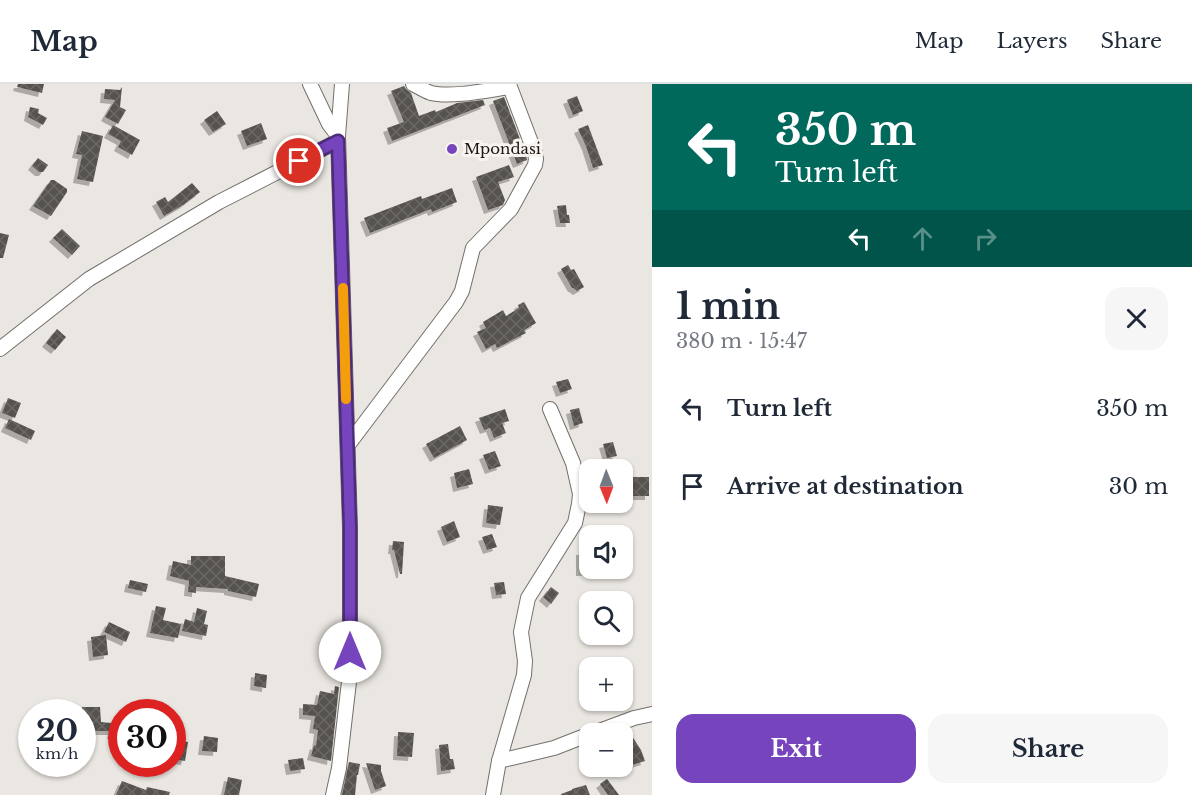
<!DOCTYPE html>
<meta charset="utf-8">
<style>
body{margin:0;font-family:"Libre Baskerville",serif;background:#f6f6f7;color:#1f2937;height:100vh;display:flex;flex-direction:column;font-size:22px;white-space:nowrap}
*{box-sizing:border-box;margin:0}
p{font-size:20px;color:#747a83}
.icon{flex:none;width:33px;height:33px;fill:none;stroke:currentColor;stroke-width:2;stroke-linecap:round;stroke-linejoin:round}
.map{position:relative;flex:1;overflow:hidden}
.panel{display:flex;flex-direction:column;background:#fff;width:540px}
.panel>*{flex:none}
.banner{background:#00695c;color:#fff;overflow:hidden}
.needle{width:39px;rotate:179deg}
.controls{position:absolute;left:579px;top:375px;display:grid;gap:12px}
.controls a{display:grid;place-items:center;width:54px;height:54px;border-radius:12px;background:#fff;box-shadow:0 2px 4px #0004;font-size:30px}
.speed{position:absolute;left:18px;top:615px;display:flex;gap:12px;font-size:30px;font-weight:700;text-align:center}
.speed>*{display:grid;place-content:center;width:78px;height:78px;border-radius:50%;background:#fff;box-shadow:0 2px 4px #0004;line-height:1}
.speed small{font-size:15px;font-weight:400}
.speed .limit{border:9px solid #d22;background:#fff;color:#111}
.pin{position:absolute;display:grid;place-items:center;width:51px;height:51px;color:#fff;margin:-26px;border:3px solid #fff;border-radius:50%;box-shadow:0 2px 6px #0007}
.me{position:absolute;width:66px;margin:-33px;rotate:0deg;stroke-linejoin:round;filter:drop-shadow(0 0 4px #0008)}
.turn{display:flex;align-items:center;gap:21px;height:126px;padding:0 24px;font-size:27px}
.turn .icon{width:78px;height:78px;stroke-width:2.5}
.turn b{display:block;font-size:42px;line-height:51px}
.lanes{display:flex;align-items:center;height:57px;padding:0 24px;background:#0003;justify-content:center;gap:30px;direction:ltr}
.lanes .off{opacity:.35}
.round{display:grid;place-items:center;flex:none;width:63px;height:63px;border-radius:18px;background:#f6f6f7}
.headline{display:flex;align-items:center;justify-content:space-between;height:102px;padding:0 24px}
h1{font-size:36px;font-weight:700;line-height:45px}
.cta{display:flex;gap:12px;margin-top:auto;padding:12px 24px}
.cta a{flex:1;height:69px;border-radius:18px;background:#7644bc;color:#fff;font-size:24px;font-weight:700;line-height:69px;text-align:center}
.cta a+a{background:#f6f6f7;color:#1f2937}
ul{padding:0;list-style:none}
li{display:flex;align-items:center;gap:18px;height:78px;padding:0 24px}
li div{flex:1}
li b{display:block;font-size:22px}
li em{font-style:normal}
header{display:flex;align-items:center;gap:36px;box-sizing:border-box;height:84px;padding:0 30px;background:#fff;border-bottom:2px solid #e0e1e3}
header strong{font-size:28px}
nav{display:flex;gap:33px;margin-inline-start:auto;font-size:21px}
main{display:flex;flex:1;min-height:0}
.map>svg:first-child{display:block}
.building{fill:url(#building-cross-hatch);filter:url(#shadow)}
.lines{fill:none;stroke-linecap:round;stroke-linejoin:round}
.minor-casing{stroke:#736f6a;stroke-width:16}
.minor{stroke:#fff;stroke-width:14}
.route-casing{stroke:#4d2c7a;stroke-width:15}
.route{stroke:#7644bc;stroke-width:10}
.slow{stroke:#f59e0b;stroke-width:10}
.poi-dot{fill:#7644bc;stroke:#f8f3ee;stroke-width:2}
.labels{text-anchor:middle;stroke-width:6;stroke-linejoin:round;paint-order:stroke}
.poi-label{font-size:15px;fill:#181615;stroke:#f8f3ee;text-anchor:start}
</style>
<header>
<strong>Map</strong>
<nav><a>Map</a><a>Layers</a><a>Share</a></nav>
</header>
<main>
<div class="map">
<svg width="652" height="711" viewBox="0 0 652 711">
<defs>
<pattern id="building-cross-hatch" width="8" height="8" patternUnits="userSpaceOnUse" patternTransform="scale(1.5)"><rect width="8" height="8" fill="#57534f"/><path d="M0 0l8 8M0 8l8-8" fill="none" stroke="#6b6764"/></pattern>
<filter id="shadow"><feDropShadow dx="-4" dy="4" stdDeviation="0" flood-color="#0004"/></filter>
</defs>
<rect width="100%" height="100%" fill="#eae6e1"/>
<g class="building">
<polygon points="18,0 44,0 42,9 17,3"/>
<polygon points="404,2 406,5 411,9 419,32 435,26 436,28 457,19 483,16 485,21 392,57 387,44 404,38 391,7"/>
<polygon points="122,3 120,23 126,26 118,40 105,33 115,16 104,15 105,5 120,6"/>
<polygon points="577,12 583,27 573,31 567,16"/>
<polygon points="504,13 526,71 527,76 517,80 493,17"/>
<polygon points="30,23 39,25 38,29 47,34 43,41 28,33"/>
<polygon points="217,27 226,40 213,48 204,36"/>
<polygon points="261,39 267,55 247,62 241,47"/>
<polygon points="113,41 140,56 132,71 118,63 121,57 108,50"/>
<polygon points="588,41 603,81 593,84 586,62 578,45"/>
<polygon points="82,47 103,52 93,98 77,95 82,71 76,70"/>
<polygon points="38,74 48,81 43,88 39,88 32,82"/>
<polygon points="509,81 514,93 498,98 505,116 503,121 488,126 476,93"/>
<polygon points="51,96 54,96 67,105 67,108 51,132 33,122"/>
<polygon points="192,99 200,108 183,121 164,132 156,118 165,113 168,118"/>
<polygon points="452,104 457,118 432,128 431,125 370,149 364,134 421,112 422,115"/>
<polygon points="566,121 567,131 569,131 570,139 560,139 557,122"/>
<polygon points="62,145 80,162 72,171 53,154"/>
<polygon points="0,149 9,151 3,174 0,174"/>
<polygon points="568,181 571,186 574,185 584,203 577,207 573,204 572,204 561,185"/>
<polygon points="524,218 536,239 524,246 526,249 497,264 495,260 486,265 477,248 486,244 483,238 503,226 506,232 519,224 518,221"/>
<polygon points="57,245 66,253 55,266 46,259"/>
<polygon points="568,295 572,305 560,309 556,298"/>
<polygon points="8,314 21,319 15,334 2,329"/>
<polygon points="579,324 583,339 574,342 570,326"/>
<polygon points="505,325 509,337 502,339 506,349 494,354 490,344 484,346 479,334"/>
<polygon points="9,335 35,347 31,356 5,344"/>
<polygon points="460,342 467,356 434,374 426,360"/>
<polygon points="613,358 617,372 607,374 603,360"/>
<polygon points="495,367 501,382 489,386 483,371"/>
<polygon points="469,385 473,400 457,404 454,389"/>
<rect x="627" y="393" width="22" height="19"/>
<polygon points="488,421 503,423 500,441 486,439"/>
<polygon points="454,437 460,453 447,458 441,443"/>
<polygon points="492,450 497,463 487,466 482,453"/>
<polygon points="393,457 404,458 402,490 400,490 394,466 392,466"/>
<rect x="580" y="467" width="10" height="21"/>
<polygon points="191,472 225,472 225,492 259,500 256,513 228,507 228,505 196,503 196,509 188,508 189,497 170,492 173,477 191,481"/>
<polygon points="130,496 148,500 146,508 128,504"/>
<polygon points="504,498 506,510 496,511 494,499"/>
<polygon points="551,503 559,509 551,520 543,513"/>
<polygon points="156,522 166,524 163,536 181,540 178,554 150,549"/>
<polygon points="197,524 207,527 204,540 208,541 206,552 182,547 185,535 194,538"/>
<polygon points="109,538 130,548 126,558 104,548"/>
<polygon points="106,551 108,571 93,573 91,553"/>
<polygon points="255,589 267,591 266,604 254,602"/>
<polygon points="335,602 339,603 331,677 311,672 314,661 316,662 318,646 313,645 315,632 303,631 303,620 317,621 320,607 334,610"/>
<polygon points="82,623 100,623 101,638 122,640 122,652 111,651 112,647 82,647"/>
<polygon points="628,646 641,666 645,677 629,682 627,678 622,681 622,648"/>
<polygon points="398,648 414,649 412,673 397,672"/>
<polygon points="204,652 218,654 217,668 202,667"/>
<polygon points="172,656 188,658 185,677 172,675"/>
<polygon points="448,660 450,675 453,675 455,685 441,687 439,661"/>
<polygon points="303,674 305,685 290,687 288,676"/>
<polygon points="349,678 360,680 358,691 357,691 355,711 342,711"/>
<polygon points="366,679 381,681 381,687 386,702 375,706"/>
<polygon points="228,693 242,696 239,711 224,711"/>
<polygon points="607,695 619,711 608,711 600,700"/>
<polygon points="122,697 146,706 147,703 170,708 169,711 116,711"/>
<polygon points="586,701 590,711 561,711 561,710 572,706 572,705"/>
</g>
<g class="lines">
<g class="minor-casing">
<g id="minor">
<polyline points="310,0 329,40 338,52"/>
<polyline points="0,265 89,195 219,118 338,57"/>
<path d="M 348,361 L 456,218 L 462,207 L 473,164 L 511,125 L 535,81 L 536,75 L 535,69 L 510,3 C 489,6 451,14 431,9 C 425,7 419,3 413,0"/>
<polyline points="591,650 634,634 652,630"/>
<polyline points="499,677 554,664 590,650"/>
<polyline points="333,711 339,684 350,589 350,444 338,52 342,0"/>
<polyline points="493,711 499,677 524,591 525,577 521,548 528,514 575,439 579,420 580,410 573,379 550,325"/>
</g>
</g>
<use href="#minor" class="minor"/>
</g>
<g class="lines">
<g class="route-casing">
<polyline id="route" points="299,77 338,57 350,444 350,568"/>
</g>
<use href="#route" class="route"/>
<polyline class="slow" points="343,204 346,315"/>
</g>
<circle class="poi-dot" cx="452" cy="65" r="6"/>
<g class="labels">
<g class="poi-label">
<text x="464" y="70">Mpondasi</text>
</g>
</g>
</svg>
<div class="controls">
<a><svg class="needle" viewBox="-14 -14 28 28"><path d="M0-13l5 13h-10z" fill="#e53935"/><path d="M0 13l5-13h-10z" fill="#747a83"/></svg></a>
<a><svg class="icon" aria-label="sound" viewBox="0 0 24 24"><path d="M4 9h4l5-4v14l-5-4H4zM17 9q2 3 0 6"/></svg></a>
<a><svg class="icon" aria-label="search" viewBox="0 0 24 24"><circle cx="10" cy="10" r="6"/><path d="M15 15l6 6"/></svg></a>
<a>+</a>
<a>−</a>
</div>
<div class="speed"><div>20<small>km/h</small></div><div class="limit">30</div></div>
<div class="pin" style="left:299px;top:77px;background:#d93025"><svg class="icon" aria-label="arrive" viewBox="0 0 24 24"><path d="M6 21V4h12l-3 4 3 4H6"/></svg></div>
<svg class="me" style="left:350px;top:568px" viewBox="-20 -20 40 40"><circle r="19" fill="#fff"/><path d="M0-13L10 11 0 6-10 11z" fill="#7644bc"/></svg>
</div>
<section class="panel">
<div class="banner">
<div class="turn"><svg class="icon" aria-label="left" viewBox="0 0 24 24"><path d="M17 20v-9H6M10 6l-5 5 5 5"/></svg><div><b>350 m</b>Turn left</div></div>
<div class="lanes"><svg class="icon" aria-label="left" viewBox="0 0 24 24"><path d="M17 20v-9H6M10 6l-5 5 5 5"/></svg><svg class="icon off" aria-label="ahead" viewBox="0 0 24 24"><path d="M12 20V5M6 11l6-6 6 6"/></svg><svg class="icon off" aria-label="right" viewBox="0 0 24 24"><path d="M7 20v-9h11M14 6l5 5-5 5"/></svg></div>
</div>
<div class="headline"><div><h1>1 min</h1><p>380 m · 15:47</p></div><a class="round"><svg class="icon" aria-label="close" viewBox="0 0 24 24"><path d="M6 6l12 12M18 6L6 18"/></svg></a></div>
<ul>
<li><svg class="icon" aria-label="left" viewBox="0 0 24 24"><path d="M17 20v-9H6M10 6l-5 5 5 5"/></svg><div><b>Turn left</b></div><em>350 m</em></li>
<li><svg class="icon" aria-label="arrive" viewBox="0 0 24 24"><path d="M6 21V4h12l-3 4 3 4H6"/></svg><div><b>Arrive at destination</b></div><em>30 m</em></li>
</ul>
<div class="cta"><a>Exit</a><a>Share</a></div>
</section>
</main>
